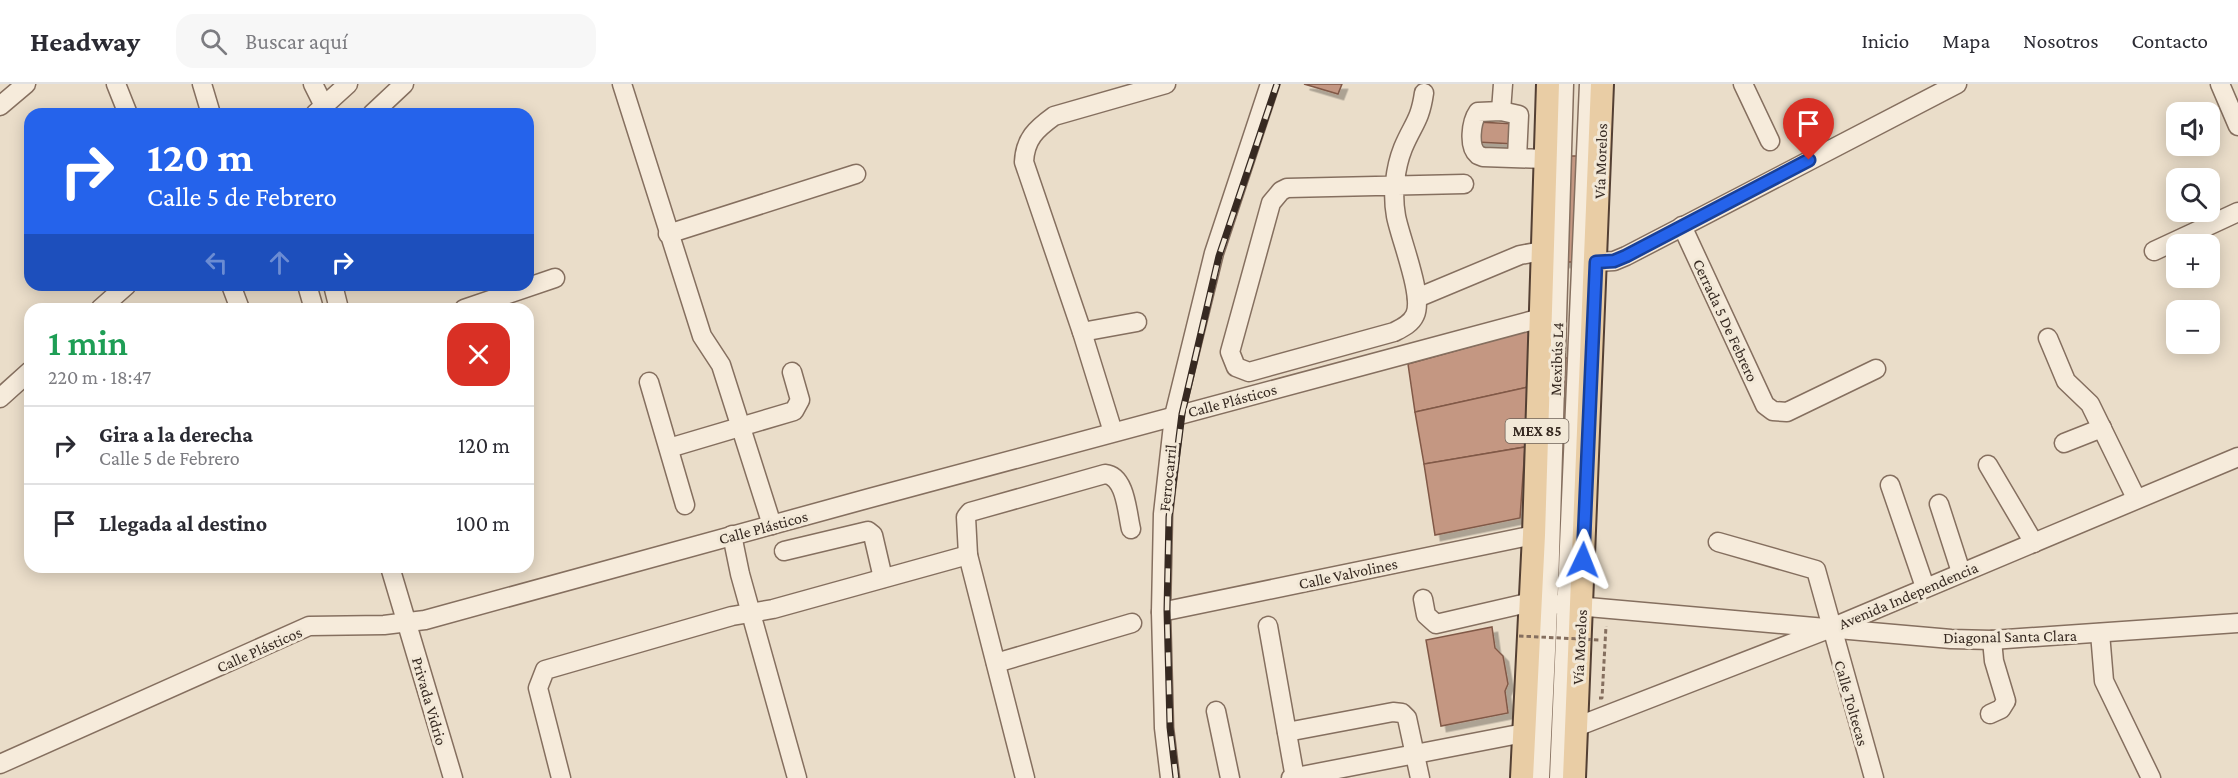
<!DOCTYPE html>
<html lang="es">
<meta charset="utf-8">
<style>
body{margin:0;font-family:"Crimson Pro",serif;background:#f7f7f7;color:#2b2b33;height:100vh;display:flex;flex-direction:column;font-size:22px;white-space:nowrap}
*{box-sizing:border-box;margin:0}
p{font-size:20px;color:#7c7c81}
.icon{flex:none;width:33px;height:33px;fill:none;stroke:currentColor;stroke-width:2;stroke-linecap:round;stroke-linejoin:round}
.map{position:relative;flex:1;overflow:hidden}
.side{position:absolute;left:24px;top:219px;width:510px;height:270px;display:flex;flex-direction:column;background:#fff;border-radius:18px;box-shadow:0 3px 15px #0003}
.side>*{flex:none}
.top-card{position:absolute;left:24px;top:24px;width:510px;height:183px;border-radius:18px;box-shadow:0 3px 15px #0003;background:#2563eb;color:#fff;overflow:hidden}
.controls{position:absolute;left:2166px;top:18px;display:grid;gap:12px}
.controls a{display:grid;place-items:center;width:54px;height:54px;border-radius:12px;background:#fff;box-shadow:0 3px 15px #0003;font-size:30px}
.pin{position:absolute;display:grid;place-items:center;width:51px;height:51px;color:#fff;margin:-62px -26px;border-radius:50% 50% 50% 0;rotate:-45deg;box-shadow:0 0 6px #0007}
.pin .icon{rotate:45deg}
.me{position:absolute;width:66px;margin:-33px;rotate:2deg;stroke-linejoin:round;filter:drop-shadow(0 0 4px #0008)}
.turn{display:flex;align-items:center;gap:21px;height:126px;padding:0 24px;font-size:27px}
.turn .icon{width:78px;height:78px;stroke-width:2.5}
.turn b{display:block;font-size:42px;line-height:51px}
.lanes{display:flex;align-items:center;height:57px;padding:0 24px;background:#0003;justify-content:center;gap:30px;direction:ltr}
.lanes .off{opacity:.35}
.round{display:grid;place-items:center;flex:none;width:63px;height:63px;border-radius:18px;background:#f7f7f7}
.head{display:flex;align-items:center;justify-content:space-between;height:102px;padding:0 24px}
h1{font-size:36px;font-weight:600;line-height:45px;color:#1e9e55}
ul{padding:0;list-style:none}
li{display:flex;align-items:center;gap:18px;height:78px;padding:0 24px;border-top:2px solid #e1e1e2}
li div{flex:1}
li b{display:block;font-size:22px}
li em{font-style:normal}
header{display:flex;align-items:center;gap:36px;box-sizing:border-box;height:84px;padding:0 30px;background:#fff;border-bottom:2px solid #e1e1e2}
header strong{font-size:28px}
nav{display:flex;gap:33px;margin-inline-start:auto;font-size:21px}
.search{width:420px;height:54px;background:#f7f7f7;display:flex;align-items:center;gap:15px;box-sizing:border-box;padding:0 21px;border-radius:18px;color:#7c7c81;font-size:22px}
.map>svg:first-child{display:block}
.building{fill:#c49782;stroke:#815947;stroke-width:1.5;filter:url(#shadow)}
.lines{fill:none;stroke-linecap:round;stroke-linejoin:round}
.minor-casing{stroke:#856f5f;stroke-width:21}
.major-casing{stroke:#533f33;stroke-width:26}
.path{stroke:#856f5f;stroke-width:3;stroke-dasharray:4.5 3;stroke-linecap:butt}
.minor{stroke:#f6ebdb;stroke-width:18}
.major{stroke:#e9cda5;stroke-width:22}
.rail-casing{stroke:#362921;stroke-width:7}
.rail{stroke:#f2e8d7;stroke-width:4.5;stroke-dasharray:14;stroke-linecap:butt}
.path-bridge{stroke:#856f5f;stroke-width:3;stroke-dasharray:4.5 3;stroke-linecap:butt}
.route-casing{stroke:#184099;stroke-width:15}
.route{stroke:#2563eb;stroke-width:10}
.labels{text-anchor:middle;stroke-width:6;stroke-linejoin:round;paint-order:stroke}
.shield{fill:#f2e8d7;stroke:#6e6258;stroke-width:1.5}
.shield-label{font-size:15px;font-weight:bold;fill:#362921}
.street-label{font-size:16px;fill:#362921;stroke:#f2e8d7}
</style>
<header>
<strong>Headway</strong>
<div class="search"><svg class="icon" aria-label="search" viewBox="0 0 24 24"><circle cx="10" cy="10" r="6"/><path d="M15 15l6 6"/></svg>Buscar aquí</div>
<nav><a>Inicio</a><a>Mapa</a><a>Nosotros</a><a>Contacto</a></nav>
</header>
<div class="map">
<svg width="2238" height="694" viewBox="0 0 2238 694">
<defs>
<filter id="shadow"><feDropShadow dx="5.5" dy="5.5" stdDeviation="0" flood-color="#0004"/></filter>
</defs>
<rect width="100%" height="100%" fill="#eaddc9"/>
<g class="building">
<polygon points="1304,0 1342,0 1338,10"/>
<polygon points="1477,38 1517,40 1516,60 1476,58"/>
<polygon points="1565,72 1581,72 1576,178 1560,178"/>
<polygon points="1534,245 1528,303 1415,328 1408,280"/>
<polygon points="1558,274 1574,274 1569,381 1553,380"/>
<polygon points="1528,303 1525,363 1424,380 1415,328"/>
<polygon points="1525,363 1520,434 1435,451 1424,380"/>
<polygon points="1492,543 1495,564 1503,572 1508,600 1505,607 1508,629 1441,642 1426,556"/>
</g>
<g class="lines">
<g class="minor-casing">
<g id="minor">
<polyline points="116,0 128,30"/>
<polyline points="202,0 211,30"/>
<polyline points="313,0 324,22"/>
<polyline points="622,0 702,252 721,281 772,441"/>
<polyline points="1743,0 1770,57"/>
<polyline points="2220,0 2238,42"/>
<path d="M 1424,9 C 1420,37 1413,40 1403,64 C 1395,84 1392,111 1396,132 C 1400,154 1424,212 1415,231 C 1411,240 1402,244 1394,248 L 1249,288 L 1236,283 L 1230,268 L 1271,119 L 1281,107 L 1287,104 L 1464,100"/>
<polyline points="0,22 26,0"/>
<polyline points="1501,27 1503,0"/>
<polyline points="315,30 348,0"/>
<polyline points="372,30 404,0"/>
<path d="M 1517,74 L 1519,31 L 1501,27 L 1478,28 C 1471,38 1468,63 1478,71 L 1483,73 L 1544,75"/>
<polyline points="1682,142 1765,321 1773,327 1787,328 1876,285"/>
<polyline points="668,150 856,90"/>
<polyline points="2154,167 2238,128"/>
<polyline points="1596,178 1614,177 1626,172 1957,0"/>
<polyline points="231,201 240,225"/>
<polyline points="307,201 314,225"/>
<polyline points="333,201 339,225"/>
<polyline points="1417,214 1520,171 1542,167"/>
<polyline points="100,225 127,201"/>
<polyline points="464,225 555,194"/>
<polyline points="1082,248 1137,238"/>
<polyline points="2048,254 2066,297 2090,320 2136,414"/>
<polyline points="649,298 685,421"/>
<polyline points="0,314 30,287"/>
<path d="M 1113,348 L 1082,248 L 1024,78 C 1025,55 1036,45 1054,32 L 1166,0"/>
<polyline points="2064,359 2102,344"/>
<polyline points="669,364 794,327 800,316 792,288"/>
<polyline points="1988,381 2034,459"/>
<polyline points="1890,401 1925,503"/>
<polyline points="1939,420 1961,488"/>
<polyline points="732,451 740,490 797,694"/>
<polyline points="1718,458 1816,486 1874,694"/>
<polyline points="784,467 868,447 873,451 883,494"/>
<polyline points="390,483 453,694"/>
<polyline points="1423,515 1426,531 1436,540 1531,518 1951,555 1992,556 2238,539"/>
<polyline points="1161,528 1534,451"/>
<polyline points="1268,542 1295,694"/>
<polyline points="2100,549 2104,597 2151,694"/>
<polyline points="996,579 1132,539"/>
<polyline points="1216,627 1230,694"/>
<polyline points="1990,630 2001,625 2006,617 1994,577 1992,556"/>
<polyline points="1576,643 1831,544 2238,373"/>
<polyline points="1287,648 1393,628 1402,629 1407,634 1420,694"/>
<polyline points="0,680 309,542 384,541 425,536 870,414 1541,234"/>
<polyline points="561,694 538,604 545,586 732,532 773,525 968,471"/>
<path d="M 1025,694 L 968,471 L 966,433 L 970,428 L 1105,390 C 1126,392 1127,429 1131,445"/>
<polyline points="1170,694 1164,644 1161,528 1163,430 1174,332 1214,169 1270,0"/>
<polyline points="1291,694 1524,649"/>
<polyline points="1540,694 1549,503 1564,0"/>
<polyline points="1559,694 1589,0"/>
</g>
</g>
<g class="major-casing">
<g id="major">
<polyline points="1522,694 1534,451 1548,0"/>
<polyline points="1574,694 1602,0"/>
</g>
</g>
<polyline class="path" points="1599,614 1602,614 1606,542"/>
<use href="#minor" class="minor"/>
<use href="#major" class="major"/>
<g class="rail-casing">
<polyline id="rail" points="1176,694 1170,643 1167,526 1169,433 1182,330 1219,172 1277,0"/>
</g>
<use href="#rail" class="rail"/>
<polyline class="path-bridge" points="1519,552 1599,556"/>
</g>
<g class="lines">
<g class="route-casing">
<polyline id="route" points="1583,476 1596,178 1614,177 1626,172 1809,76"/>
</g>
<use href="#route" class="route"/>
</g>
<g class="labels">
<rect class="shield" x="1505.5" y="335" width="63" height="24" rx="4.5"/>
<g class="shield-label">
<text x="1537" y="352">MEX 85</text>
</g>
<g class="street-label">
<text transform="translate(1600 77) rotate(-88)" y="6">Vía Morelos</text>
<text transform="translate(1726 236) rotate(65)" y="6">Cerrada 5 De Febrero</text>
<text transform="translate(1556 275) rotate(-88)" y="6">Mexibús L4</text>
<text transform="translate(1232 316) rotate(-15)" y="6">Calle Plásticos</text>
<text transform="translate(1167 394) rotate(-84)" y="6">Ferrocarril</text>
<text transform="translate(763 443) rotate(-15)" y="6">Calle Plásticos</text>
<text transform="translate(1348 489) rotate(-12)" y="6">Calle Valvolines</text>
<text transform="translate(1908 511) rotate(-23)" y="6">Avenida Independencia</text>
<text transform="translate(2010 552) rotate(-1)" y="6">Diagonal Santa Clara</text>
<text transform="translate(1579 563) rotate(-87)" y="6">Vía Morelos</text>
<text transform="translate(259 565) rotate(-24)" y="6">Calle Plásticos</text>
<text transform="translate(430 617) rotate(74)" y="6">Privada Vidrio</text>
<text transform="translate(1852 619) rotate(74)" y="6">Calle Toltecas</text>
</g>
</g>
</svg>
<div class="controls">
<a><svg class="icon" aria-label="sound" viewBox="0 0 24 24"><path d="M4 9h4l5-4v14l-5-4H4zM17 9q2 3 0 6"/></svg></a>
<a><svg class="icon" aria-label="search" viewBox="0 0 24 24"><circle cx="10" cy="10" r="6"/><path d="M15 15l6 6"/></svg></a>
<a>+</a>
<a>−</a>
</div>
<div class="pin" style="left:1809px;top:76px;background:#d93025"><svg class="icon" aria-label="arrive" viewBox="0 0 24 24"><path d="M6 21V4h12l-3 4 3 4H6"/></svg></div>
<svg class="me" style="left:1583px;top:476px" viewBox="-20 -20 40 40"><path d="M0-17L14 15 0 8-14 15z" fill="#2563eb" stroke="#fff" stroke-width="4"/></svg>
<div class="top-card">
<div class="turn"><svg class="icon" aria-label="right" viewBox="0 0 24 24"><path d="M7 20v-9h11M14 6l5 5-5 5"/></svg><div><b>120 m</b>Calle 5 de Febrero</div></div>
<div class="lanes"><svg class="icon off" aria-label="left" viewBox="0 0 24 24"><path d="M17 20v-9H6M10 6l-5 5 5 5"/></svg><svg class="icon off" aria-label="ahead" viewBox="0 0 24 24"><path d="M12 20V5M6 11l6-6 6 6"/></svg><svg class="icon" aria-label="right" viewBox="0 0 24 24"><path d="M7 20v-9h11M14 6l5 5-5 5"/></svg></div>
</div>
<section class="side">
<div class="head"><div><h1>1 min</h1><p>220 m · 18:47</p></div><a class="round" style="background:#d93025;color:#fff"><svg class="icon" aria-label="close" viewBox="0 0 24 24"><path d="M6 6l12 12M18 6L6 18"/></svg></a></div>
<ul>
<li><svg class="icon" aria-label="right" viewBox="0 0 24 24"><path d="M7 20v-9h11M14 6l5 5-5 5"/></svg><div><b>Gira a la derecha</b><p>Calle 5 de Febrero</p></div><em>120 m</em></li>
<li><svg class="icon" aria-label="arrive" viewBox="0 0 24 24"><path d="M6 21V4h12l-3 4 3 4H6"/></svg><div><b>Llegada al destino</b></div><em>100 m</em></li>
</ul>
</section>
</div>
